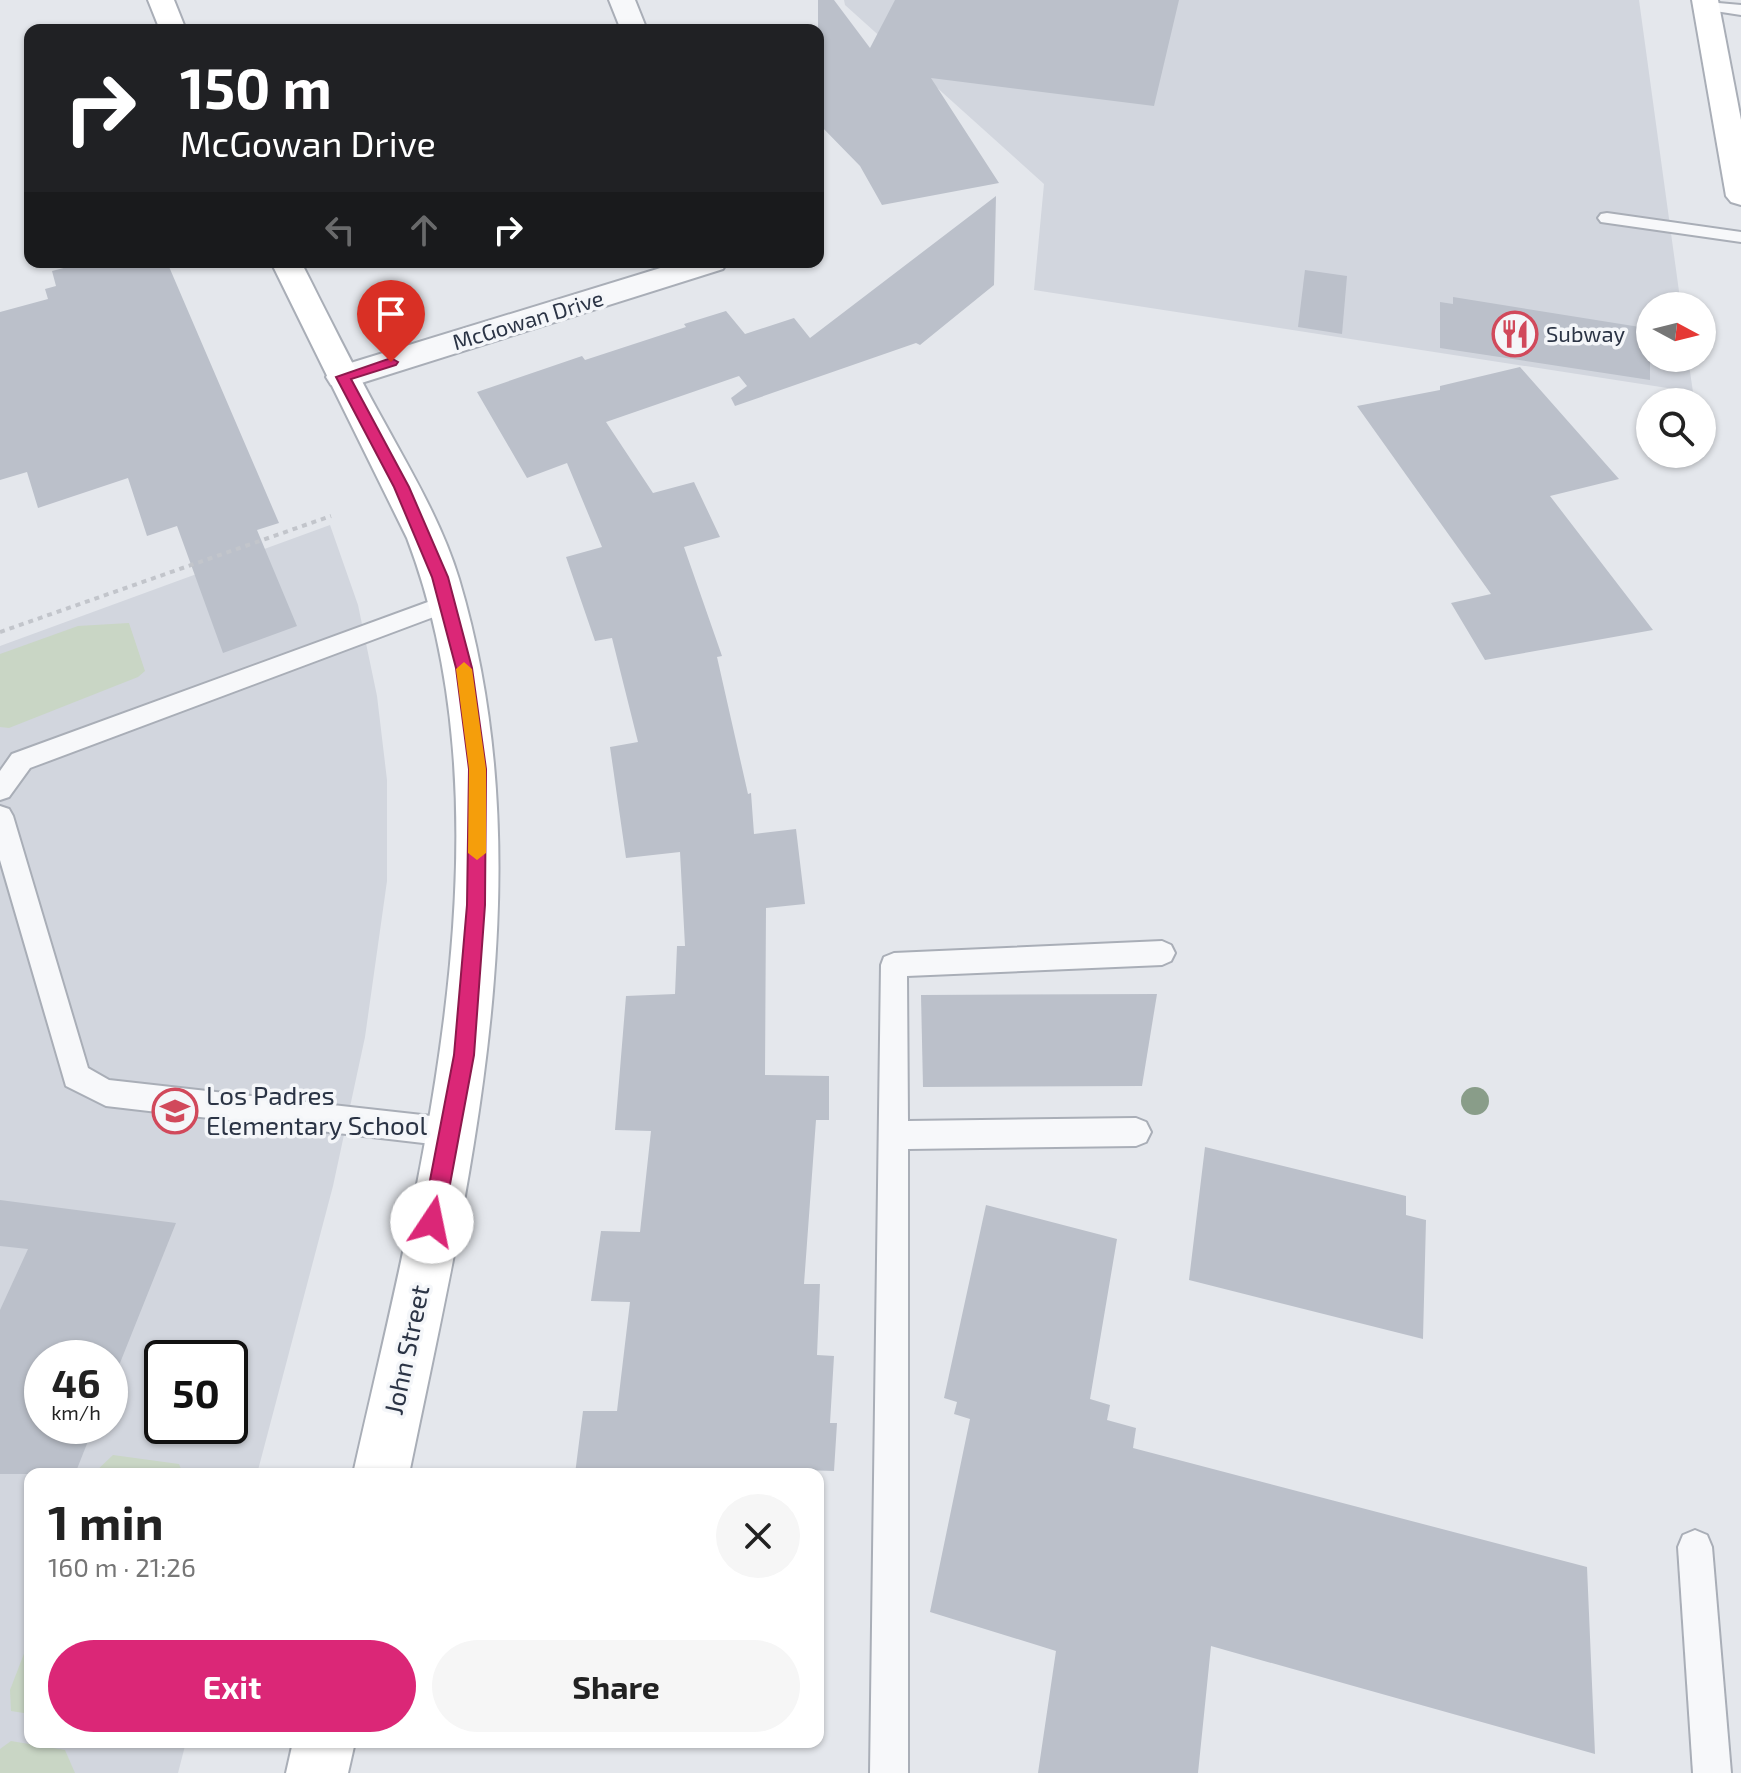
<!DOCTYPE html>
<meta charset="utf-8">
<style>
body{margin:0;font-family:"Exo 2",sans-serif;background:#f6f6f6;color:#222;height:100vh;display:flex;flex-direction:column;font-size:30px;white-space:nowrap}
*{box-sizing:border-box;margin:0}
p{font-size:26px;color:#767676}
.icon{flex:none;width:44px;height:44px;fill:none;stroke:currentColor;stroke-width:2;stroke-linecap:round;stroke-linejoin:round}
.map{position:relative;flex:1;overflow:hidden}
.side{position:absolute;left:24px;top:1468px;width:800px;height:280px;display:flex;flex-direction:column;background:#fff;border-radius:16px;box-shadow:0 2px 6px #0004}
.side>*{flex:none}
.hud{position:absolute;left:24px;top:24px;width:800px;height:244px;border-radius:16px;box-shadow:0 2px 6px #0004;background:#202124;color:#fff;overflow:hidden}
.needle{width:52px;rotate:97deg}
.fabs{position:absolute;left:1636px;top:292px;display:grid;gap:16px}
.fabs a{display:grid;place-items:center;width:80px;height:80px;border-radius:50%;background:#fff;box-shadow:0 2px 6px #0004;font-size:40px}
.speed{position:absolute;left:24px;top:1340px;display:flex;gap:16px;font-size:40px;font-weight:700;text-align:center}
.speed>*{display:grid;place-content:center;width:104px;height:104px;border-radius:50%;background:#fff;box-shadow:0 2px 6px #0004;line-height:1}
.speed small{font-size:20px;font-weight:400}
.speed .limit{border:4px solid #111;border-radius:12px;background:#fff;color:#111}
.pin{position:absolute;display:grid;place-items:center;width:68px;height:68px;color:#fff;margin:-82px -34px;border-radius:50% 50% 50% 0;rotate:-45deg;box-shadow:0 0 8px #0007}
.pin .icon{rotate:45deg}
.me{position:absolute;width:88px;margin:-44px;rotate:11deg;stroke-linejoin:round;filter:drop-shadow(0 0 6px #0008)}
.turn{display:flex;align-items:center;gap:28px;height:168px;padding:0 24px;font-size:36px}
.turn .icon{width:104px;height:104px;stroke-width:2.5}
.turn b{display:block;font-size:56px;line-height:68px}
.lanes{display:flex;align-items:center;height:76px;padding:0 24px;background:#0003;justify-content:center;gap:40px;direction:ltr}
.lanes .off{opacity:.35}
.round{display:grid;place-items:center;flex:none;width:84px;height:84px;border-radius:42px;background:#f6f6f6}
.head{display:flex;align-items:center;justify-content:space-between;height:136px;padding:0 24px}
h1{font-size:48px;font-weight:700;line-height:60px}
.primary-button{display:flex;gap:16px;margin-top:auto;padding:16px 24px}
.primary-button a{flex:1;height:92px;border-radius:48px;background:#db2777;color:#fff;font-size:32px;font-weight:700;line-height:92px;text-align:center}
.primary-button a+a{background:#f6f6f6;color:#222}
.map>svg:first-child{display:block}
.built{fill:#d2d6de;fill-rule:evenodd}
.green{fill:#c9d6c5}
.building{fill:#bbc0ca}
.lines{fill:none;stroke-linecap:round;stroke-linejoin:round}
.service-casing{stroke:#a9aeb7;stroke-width:4}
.minor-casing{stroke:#a9aeb7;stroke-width:4}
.secondary-casing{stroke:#a9aeb7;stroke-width:4}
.path{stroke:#c2c5cb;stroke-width:4;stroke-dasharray:5 5;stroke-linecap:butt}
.service{fill:#f7f8fa;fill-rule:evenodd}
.minor{fill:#f7f8fa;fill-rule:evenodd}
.secondary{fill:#fff;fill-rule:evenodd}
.tree{fill:#899d89}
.route{fill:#db2777;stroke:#8e194d;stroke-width:2}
.slow{fill:#f59e0b}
.labels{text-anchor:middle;stroke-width:7;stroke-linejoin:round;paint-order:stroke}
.far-street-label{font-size:22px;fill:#2b3445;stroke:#f4f6f9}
.far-poi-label{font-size:22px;fill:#2b3445;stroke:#f4f6f9;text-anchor:start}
.poi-label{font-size:26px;fill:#2b3445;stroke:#f4f6f9;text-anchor:start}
.street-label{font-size:26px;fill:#2b3445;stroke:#f4f6f9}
</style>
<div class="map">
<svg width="1741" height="1773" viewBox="0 0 1741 1773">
<rect width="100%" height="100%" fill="#e4e7ec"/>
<g class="built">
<polygon points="844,0 1639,0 1681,306 1650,306 1650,358 1688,358 1693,392 1034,290 1044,184 845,5"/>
<path d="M 330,525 L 358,605 L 377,696 L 387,780 L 387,881 L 365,1037 L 333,1186 L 257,1474 L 30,1474 L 30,1742 L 186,1742 L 178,1773 L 0,1773 L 0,646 ZM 42,1358 L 110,1358 L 110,1426 L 42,1426 ZM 162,1358 L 230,1358 L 230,1426 L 162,1426 Z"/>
</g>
<g class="green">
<polygon points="129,623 145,671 138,677 9,728 0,727 0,654 78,626"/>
<polygon points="113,1455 179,1464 183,1474 93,1474"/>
<polygon points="30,1638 30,1714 11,1711 10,1690"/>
<polygon points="11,1741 65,1750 75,1773 0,1773 0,1749"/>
</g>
<g class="building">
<polygon points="818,0 834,0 870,48 895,0 1179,0 1154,106 931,78 999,183 882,205 860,166 818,123"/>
<polygon points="996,196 994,285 920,345 916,343 735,406 731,398 747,386 739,376 606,422 653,493 694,482 720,537 684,547 722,656 717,657 748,794 751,793 754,834 796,829 805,904 766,908 765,1075 829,1076 829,1120 816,1120 804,1284 820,1284 817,1355 834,1356 830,1423 837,1423 834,1471 771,1469 770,1474 575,1474 583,1411 617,1411 630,1302 591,1301 601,1231 640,1232 651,1131 615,1130 626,996 675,994 677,946 685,946 680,852 626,858 610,747 638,742 612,638 595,641 566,557 602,547 567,463 527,478 477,392 582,356 585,360 686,327 684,324 726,311 745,334 794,318 810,338"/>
<polygon points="87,262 167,262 279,523 257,530 297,626 223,653 177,526 147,536 128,478 38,508 27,472 0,480 0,312 48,299 45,289 56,286 52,271"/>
<polygon points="1305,270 1347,276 1342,334 1298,327"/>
<polygon points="1453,297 1646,328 1650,338 1650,380 1440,348 1440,302 1453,304"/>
<polygon points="1520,367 1619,479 1550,496 1653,630 1485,660 1451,603 1491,594 1357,406 1440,390 1440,386"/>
<polygon points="1157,994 1142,1086 923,1087 921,995"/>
<polygon points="1205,1147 1406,1196 1406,1215 1426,1220 1423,1339 1189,1280"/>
<polygon points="0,1200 176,1223 110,1388 110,1358 42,1358 42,1426 94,1426 75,1474 0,1474 0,1310 28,1249 0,1246"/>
<polygon points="986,1205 1117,1239 1090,1399 1110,1405 1107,1420 1136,1428 1133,1448 1587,1567 1595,1754 1211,1646 1198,1773 1038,1773 1056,1651 930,1612 970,1419 954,1414 957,1402 944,1398"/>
</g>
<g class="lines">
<g class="service-casing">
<g id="service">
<polygon points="1707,2 1741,5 1741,15 1702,9 1702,3"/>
<polygon points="1607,213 1741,232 1741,242 1601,222 1598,218 1601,214"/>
<polygon points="447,595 455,597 458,603 455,609 30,768 9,797 0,800 0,771 12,754"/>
<polygon points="0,806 9,809 13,816 88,1068 109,1080 449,1118 459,1122 464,1132 459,1142 449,1146 106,1106 66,1086 0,860"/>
<polygon points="1162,941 1171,945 1175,953 1171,961 1162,965 907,976 908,1121 1136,1118 1146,1122 1151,1132 1146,1142 1136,1146 908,1149 908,1773 870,1773 881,965 884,957 894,953"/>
<polygon points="1695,1530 1707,1535 1712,1547 1731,1773 1693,1773 1678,1547 1683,1535"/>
</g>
</g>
<g class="minor-casing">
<g id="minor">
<polygon points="609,0 635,0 647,30 621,30"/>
<polygon points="680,262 727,262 723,269 355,385 343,388 331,385 326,377 331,369"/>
</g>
</g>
<g class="secondary-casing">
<g id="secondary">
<polygon points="148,0 174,0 186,30 160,30"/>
<polygon points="1692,0 1718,0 1741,120 1741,205 1731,202 1726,196"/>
<path d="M 271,262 L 301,262 C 328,315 354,368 383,420 C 411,471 442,523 459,579 C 547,874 469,1182 409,1474 L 353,1474 C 418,1185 517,826 407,538 Z"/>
<polygon points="293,1742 355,1742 348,1773 286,1773"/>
</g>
</g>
<polyline class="path" points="0,632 331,516"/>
<use href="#service" class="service"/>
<use href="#minor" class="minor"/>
<use href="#secondary" class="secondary"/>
</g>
<circle class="tree" cx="1475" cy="1101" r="14"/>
<polygon class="route" points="391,358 398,362 396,365 351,379 409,487 448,577 472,668 486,769 485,905 474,1055 443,1222 440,1229 432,1232 425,1229 422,1222 454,1055 467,905 469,769 456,668 432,577 394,487 336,377"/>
<polygon class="slow" points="464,662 472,669 486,769 486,853 477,860 468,853 469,769 456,669"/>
<defs>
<g id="restaurant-ring" transform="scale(2.3)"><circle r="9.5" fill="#f4f6f9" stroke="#d1495b" stroke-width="1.5"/><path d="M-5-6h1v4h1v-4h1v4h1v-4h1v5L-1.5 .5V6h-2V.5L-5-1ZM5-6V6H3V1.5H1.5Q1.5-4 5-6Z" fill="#d1495b"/></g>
<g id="school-ring" transform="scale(2.3)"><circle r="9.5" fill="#f4f6f9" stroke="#d1495b" stroke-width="1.5"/><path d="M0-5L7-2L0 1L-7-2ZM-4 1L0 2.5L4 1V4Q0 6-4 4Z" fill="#d1495b"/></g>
</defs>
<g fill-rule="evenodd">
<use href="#restaurant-ring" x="1515" y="334"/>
<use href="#school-ring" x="175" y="1111"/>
</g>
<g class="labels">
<g class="far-street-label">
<text transform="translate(528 320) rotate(-17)" y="8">McGowan Drive</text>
</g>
<g class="far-poi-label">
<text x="1546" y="342">Subway</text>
</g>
<g class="poi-label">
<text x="206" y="1105">Los Padres<tspan x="206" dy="30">Elementary School</tspan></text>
</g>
<g class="street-label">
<text transform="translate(407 1350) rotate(-78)" y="9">John Street</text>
</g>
</g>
</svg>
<div class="fabs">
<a><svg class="needle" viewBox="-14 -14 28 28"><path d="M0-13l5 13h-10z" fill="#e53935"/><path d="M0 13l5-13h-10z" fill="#767676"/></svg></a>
<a><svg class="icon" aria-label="search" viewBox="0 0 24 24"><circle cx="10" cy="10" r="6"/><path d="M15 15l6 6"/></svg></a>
</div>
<div class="speed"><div>46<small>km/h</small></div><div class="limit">50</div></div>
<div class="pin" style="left:391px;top:362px;background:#d93025"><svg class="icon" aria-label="arrive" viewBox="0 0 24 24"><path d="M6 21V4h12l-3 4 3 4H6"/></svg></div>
<svg class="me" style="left:432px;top:1222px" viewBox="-20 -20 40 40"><circle r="19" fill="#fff"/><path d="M0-13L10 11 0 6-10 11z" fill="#db2777"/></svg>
<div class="hud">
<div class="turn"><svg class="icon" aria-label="right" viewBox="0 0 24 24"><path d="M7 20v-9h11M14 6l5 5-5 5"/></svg><div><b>150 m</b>McGowan Drive</div></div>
<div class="lanes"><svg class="icon off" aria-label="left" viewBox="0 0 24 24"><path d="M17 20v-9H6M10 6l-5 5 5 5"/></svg><svg class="icon off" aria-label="ahead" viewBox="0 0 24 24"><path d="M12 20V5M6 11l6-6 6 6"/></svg><svg class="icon" aria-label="right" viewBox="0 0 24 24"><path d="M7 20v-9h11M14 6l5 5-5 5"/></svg></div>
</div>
<section class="side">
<div class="head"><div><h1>1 min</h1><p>160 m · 21:26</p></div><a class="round"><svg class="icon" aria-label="close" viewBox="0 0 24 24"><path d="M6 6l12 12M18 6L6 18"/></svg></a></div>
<div class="primary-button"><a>Exit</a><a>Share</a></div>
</section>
</div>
